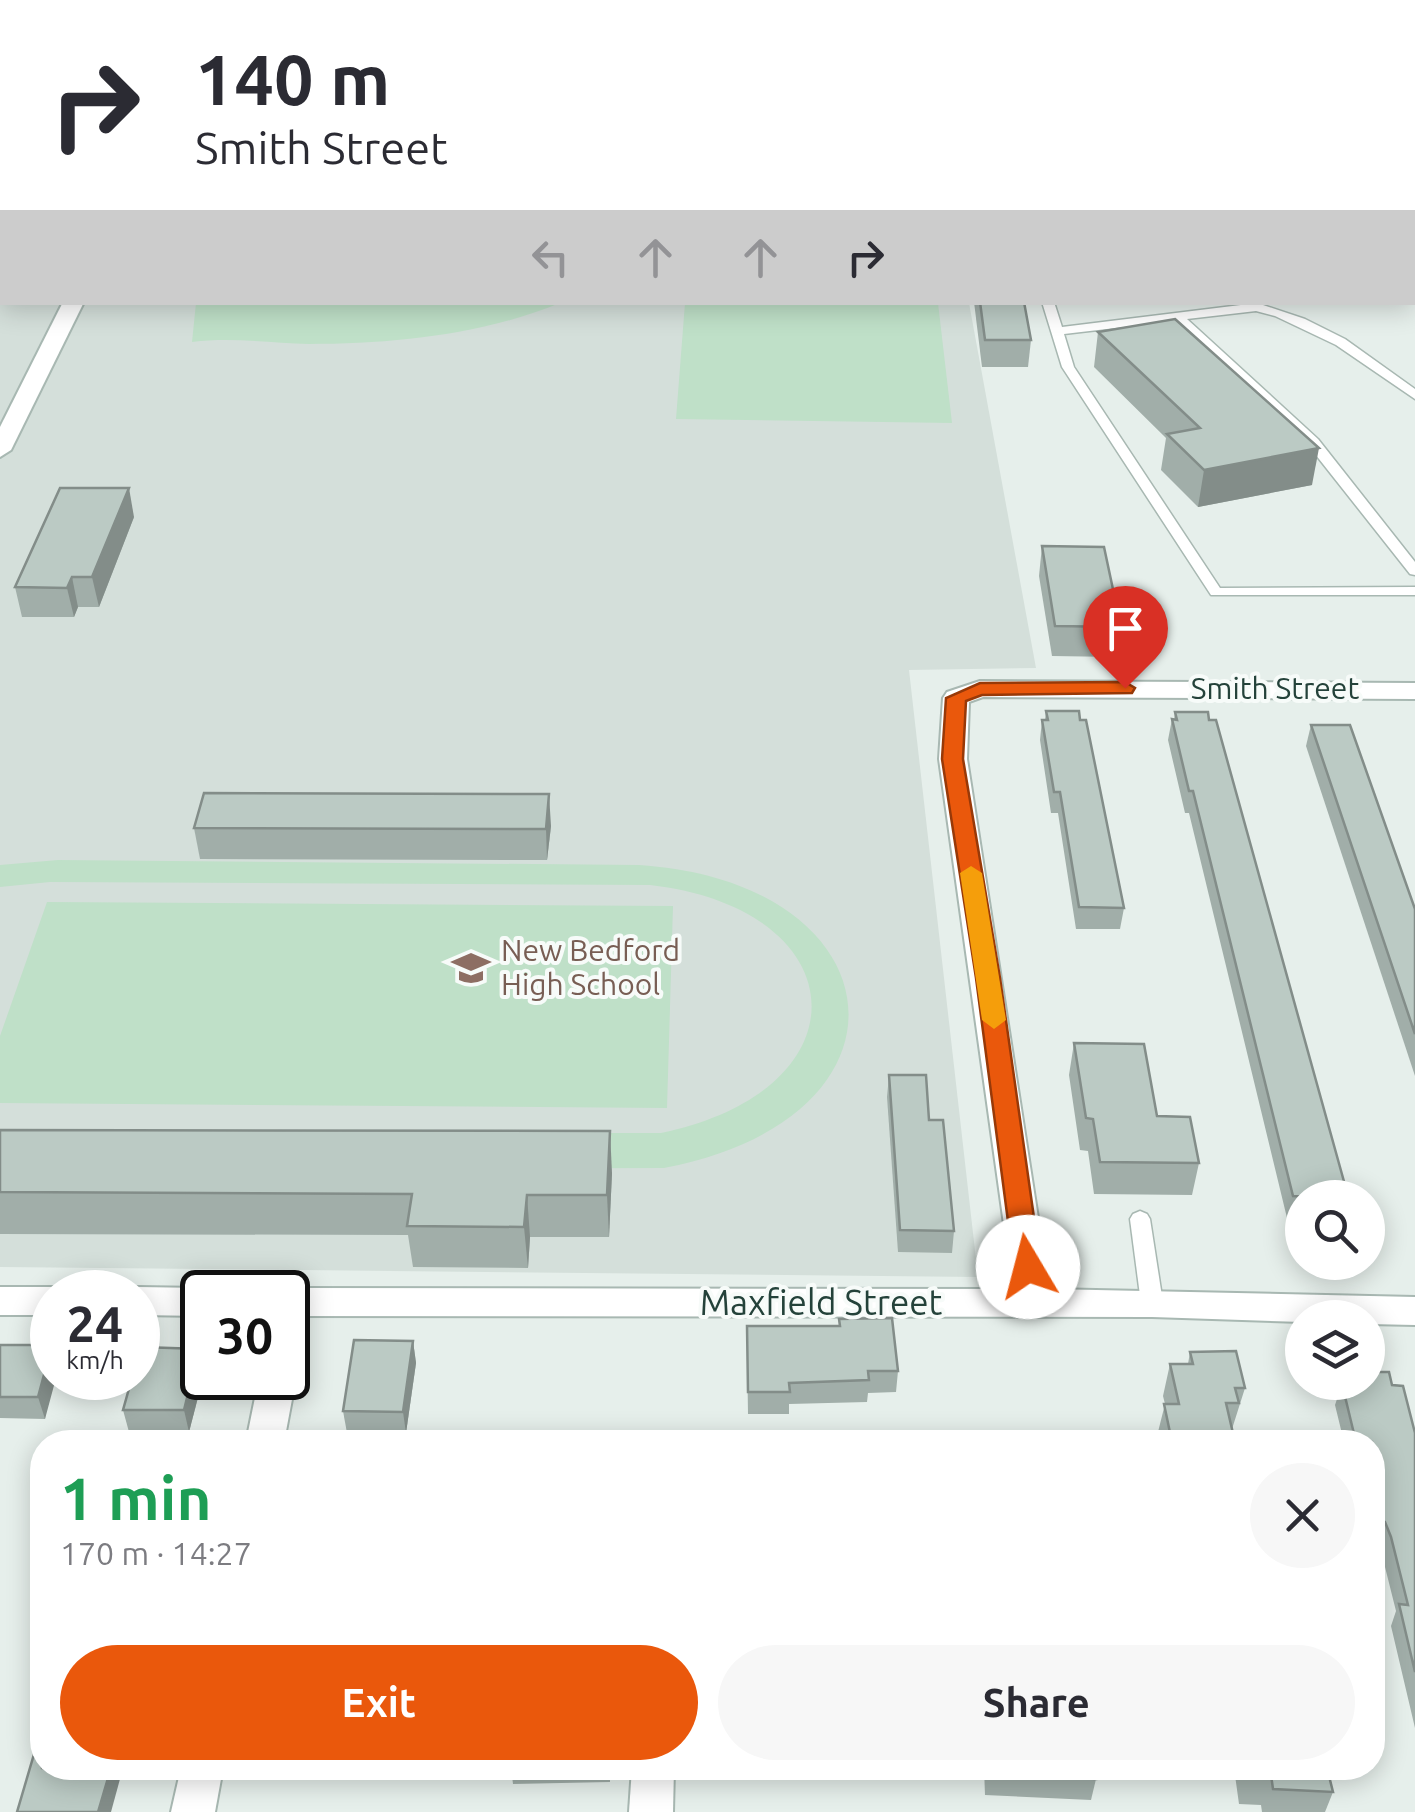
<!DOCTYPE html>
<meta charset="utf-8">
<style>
body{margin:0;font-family:Ubuntu,sans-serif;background:#f7f7f7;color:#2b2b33;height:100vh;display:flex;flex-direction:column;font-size:38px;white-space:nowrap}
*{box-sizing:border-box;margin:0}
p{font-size:32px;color:#7c7c81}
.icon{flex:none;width:55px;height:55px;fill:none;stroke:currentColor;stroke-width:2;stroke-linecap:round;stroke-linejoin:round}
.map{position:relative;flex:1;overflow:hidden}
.side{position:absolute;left:30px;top:1430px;width:1355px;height:350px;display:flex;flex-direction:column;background:#fff;border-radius:40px;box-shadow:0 5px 25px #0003}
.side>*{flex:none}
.guide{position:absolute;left:0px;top:0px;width:1415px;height:305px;box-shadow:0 5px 25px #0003;background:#fff;color:#2b2b33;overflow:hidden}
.controls{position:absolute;left:1285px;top:1180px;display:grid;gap:20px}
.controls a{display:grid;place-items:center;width:100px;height:100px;border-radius:50%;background:#fff;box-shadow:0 5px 25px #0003;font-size:50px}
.speed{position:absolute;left:30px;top:1270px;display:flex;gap:20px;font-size:50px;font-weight:700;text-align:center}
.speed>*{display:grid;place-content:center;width:130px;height:130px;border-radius:50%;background:#fff;box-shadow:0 5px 25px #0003;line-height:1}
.speed small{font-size:25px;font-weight:400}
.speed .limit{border:5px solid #111;border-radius:15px;background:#fff;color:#111}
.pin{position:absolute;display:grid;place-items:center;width:85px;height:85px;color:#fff;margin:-102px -42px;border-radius:50% 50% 50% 0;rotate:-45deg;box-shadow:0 0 10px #0007}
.pin .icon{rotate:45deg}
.me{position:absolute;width:110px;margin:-55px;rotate:352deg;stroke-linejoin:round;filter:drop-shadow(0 0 8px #0008)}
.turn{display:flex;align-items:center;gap:35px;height:210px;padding:0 30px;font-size:45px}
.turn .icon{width:130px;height:130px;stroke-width:2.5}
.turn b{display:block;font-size:70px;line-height:85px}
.lanes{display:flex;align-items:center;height:95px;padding:0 30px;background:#0003;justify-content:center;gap:50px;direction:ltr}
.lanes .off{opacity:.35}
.round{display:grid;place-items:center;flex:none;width:105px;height:105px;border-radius:52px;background:#f7f7f7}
.headline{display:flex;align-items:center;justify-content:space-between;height:170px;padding:0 30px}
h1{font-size:60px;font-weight:700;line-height:75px;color:#1e9e55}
.cta{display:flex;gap:20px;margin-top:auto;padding:20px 30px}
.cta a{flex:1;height:115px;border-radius:60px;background:#ea580c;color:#fff;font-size:40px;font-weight:700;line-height:115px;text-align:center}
.cta a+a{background:#f7f7f7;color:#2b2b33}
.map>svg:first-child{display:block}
.built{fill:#d4dfda}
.green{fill:#bfe0c8}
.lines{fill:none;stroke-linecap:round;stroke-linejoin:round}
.service-casing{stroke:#a8b8b2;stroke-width:3}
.minor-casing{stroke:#a8b8b2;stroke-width:4}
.secondary-casing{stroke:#a4bbb3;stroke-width:4}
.service{fill:#fff;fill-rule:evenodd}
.minor{fill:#fff;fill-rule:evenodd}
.secondary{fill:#fff;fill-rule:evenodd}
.wall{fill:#a1aea9}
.shaded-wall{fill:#838d89}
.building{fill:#bbcac4;stroke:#838d89;stroke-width:2.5}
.route{fill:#ea580c;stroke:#983908;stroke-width:2.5}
.slow{fill:#f59e0b}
.labels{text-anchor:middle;stroke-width:8;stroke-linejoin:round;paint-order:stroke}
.street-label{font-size:30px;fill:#24423a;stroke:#f7fbf9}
.education-label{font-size:30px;fill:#785e54;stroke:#f7fbf9;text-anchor:start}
.near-street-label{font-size:35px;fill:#24423a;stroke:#f7fbf9}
</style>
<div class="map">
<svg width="1415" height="1812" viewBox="0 0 1415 1812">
<rect width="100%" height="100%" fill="#e6efeb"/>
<g class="built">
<polygon points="8,0 1029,0 1032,2 6,2"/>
<polygon points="0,220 2,302 969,303 1036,668 909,670 978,1277 0,1267"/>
</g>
<g class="green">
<path d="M 196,303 L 196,302 L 560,303 C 482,335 392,344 309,344 C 270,343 231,337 192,342 Z"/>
<polygon points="685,303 938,303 952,423 676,419"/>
<path d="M 58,860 L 639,865 C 898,882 929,1117 664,1168 L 0,1170 L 0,1133 L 661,1133 C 869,1090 858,909 650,885 L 50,882 L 0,887 L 0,865 Z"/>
<polygon points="47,902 673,906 667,1108 0,1103 0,1036"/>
</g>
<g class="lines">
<g class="service-casing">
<g id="service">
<polygon points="1409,0 1415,0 1415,4 1408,2"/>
<polygon points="1412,17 1415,18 1415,25 1412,24"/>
<polygon points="1412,66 1415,67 1415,73 1412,72"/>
<polygon points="1412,101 1415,102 1415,108 1412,107"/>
<polygon points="1412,164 1415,165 1415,172 1412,172"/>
<polygon points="1042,302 1054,302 1062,327 1257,303 1305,319 1345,339 1415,389 1415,399 1336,345 1275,316 1256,311 1187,319 1318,439 1415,562 1415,575 1410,574 1308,445 1175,321 1064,334 1074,367 1220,588 1415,587 1415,595 1211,595 1062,367"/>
<polygon points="1140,1211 1147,1214 1150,1219 1163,1303 1159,1309 1152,1311 1145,1309 1141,1303 1130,1219 1133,1214"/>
</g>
</g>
<g class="minor-casing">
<g id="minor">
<polygon points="1048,0 1066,0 1067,2 1050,2"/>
<polygon points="1412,264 1415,265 1415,278 1412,277"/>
<polygon points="63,302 84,302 11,450 0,457 0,427"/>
<polygon points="980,681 1415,683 1415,699 983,697 969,702 967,759 1049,1289 1415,1297 1415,1325 1368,1324 1368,1318 1302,1318 1302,1322 1152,1317 288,1316 288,1292 275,1292 288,1288 1013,1289 939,759 943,698 947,692"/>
<polygon points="0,1287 52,1287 66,1292 52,1292 52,1315 0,1315"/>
<polygon points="138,1287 202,1288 215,1292 202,1292 202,1316 138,1315 138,1292 124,1292"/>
<polygon points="288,1366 296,1378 284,1442 246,1442 259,1378 288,1378"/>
<polygon points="181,1768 223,1768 215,1812 171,1812"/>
<polygon points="632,1768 674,1768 673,1812 629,1812"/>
</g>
</g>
<g class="secondary-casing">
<rect id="secondary" x="1412" y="130" width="3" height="10"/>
</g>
<use href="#service" class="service"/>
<use href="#minor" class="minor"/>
<use href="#secondary" class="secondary"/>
</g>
<g class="wall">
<polygon points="250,0 478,0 477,2 248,2"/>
<rect x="0" y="113" width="2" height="101"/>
<polygon points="1412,187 1415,188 1415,255 1412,252"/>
<polygon points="974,302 1024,302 1031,340 1028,367 982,367"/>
<polygon points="1098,332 1312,485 1198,507 1161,470 1166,438 1094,367"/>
<polygon points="134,517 99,607 78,607 74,617 22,617 15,587"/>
<polygon points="1042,546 1121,627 1117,657 1052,656 1039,576"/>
<polygon points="1046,711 1080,720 1124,908 1120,929 1076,929 1058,813 1051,813 1040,740 1042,720 1045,720"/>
<polygon points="1175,712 1348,1196 1347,1198 1302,1198 1302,1228 1299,1228 1297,1218 1287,1218 1189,813 1185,813 1168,740 1172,719 1174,720"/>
<polygon points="1311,725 1415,909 1415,1076 1306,746"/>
<polygon points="551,826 547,860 200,859 194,828"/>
<polygon points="1074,1043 1157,1116 1199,1163 1192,1195 1094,1194 1088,1151 1080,1150 1069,1075"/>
<polygon points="889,1075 954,1231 952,1253 898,1252 887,1097"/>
<polygon points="0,1130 612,1173 609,1237 530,1237 528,1268 413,1267 408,1235 0,1234"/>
<polygon points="839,1319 898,1371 896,1392 868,1393 867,1402 789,1404 789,1414 748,1414 747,1348 839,1326"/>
<polygon points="413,1341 416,1363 406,1433 347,1433 343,1411"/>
<polygon points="0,1345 52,1345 45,1419 0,1418"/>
<polygon points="199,1349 202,1361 203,1378 189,1432 129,1432 123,1410"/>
<polygon points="1190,1352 1245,1388 1232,1429 1235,1442 1158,1442 1157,1436 1165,1404 1163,1396 1170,1364 1188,1364"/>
<polygon points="1345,1382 1368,1382 1392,1385 1415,1433 1415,1728 1391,1626 1396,1611 1383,1559 1377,1544 1372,1543 1372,1442 1344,1442 1335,1405 1342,1384"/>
<polygon points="511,1768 610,1768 610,1782 513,1784"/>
<polygon points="984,1768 1095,1768 1096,1779 1091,1800 985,1795"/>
<polygon points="1234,1768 1327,1768 1333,1792 1325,1812 1262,1812 1261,1805 1239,1804"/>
</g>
<g class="shaded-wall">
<polygon points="1319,448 1312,485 1198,507 1204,470"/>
<polygon points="129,488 134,517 99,607 92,577"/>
<polygon points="72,577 78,607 74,617 67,588"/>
<polygon points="549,794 551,826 547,860 546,829"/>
<polygon points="610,1131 612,1173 609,1237 607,1195"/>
<polygon points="527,1195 530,1237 528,1268 524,1227"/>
<polygon points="413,1341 416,1363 406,1433 403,1412"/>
<polygon points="52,1345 52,1378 56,1378 45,1419 38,1397"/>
<polygon points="199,1349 202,1361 203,1378 189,1432 184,1410"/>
<polygon points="111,1768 123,1768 111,1812 98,1812"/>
</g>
<g class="building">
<polygon points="250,0 339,0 338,2 248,2"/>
<rect x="0" y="113" width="2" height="78"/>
<polygon points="1412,187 1415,188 1415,225 1412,222"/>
<polygon points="980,302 1024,302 1031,340 985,340"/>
<polygon points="1175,319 1319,448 1204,470 1167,434 1200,428 1098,332"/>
<polygon points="60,488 129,488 92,577 72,577 67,588 15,587"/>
<polygon points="1042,546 1104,547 1121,627 1055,626"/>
<polygon points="1046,711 1079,711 1080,720 1086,720 1124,908 1079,907 1060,792 1054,792 1042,720 1048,720"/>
<polygon points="1175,712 1208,712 1209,720 1216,720 1348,1196 1341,1196 1342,1198 1293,1196 1193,791 1189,791 1172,719 1177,720"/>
<polygon points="1311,725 1350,725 1415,909 1415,1034"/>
<polygon points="204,793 549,794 546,829 194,828"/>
<polygon points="1074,1043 1144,1044 1157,1116 1190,1117 1199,1163 1100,1162 1093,1119 1086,1118"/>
<polygon points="889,1075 926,1075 929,1120 943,1120 954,1231 900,1230"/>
<polygon points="0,1130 610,1131 607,1195 527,1195 524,1227 407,1226 412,1194 0,1192"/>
<polygon points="892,1318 898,1371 868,1371 869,1380 789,1383 790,1392 748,1392 747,1326 840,1326 839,1319"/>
<polygon points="354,1340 413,1341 403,1412 343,1411"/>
<polygon points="0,1345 52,1345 38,1397 0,1397"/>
<polygon points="141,1347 199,1349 184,1410 123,1410 132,1378 138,1378 138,1359"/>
<polygon points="1236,1351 1245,1388 1235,1388 1239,1403 1226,1403 1235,1442 1172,1442 1164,1404 1179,1404 1170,1364 1193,1364 1190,1352"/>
<polygon points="1368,1372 1389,1372 1392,1385 1403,1386 1415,1433 1415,1672 1399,1604 1408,1605 1391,1537 1385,1522 1374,1522 1372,1514 1372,1442 1356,1442 1342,1384 1368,1382"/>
<polygon points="42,1727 42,1768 111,1768 98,1812 17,1812"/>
<polygon points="988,1768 1095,1768 1096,1779 989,1775"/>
<polygon points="1248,1768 1327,1768 1333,1792 1273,1789 1271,1775 1249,1774"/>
</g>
<polygon class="route" points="1125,682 1135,688 1132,693 982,695 966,701 963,759 1000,978 1041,1267 1037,1274 1028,1277 1018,1274 1014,1267 976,978 942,759 946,698 980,683"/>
<polygon class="slow" points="971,866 982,873 1006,1020 994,1029 982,1020 960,873"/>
<defs>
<g id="school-bare" transform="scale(3)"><path d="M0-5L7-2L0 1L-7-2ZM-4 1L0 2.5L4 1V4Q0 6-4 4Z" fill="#8d6e63" stroke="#f7fbf9" stroke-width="2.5" paint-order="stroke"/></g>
</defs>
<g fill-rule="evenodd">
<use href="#school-bare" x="471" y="968"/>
</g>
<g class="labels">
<g class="street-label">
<text x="1275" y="699">Smith Street</text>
</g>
<g class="education-label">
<text x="501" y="961">New Bedford<tspan x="501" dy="34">High School</tspan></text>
</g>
<g class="near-street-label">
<text x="821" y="1315">Maxfield Street</text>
</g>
</g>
</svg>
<div class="controls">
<a><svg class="icon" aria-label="search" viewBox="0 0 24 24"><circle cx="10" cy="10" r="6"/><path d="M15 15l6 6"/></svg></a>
<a><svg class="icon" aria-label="layers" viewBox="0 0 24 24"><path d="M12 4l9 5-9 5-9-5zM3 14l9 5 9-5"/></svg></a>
</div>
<div class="speed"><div>24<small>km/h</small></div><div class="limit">30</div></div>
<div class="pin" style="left:1125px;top:688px;background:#d93025"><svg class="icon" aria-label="arrive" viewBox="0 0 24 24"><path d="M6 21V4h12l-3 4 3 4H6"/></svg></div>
<svg class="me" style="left:1028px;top:1267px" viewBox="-20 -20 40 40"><circle r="19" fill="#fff"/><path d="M0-13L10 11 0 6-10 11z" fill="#ea580c"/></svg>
<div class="guide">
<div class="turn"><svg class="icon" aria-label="right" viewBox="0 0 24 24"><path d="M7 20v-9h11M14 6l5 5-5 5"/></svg><div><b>140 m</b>Smith Street</div></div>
<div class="lanes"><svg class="icon off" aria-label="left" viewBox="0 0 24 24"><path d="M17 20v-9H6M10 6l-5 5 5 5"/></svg><svg class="icon off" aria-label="ahead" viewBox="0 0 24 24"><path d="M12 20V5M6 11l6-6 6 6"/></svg><svg class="icon off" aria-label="ahead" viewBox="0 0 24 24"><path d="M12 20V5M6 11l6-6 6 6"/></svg><svg class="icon" aria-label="right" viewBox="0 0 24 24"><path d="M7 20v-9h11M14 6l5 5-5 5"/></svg></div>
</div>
<section class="side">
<div class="headline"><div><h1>1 min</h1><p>170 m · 14:27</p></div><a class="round"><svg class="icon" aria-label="close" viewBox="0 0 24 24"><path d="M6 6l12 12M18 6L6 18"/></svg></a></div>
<div class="cta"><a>Exit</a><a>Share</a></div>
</section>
</div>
